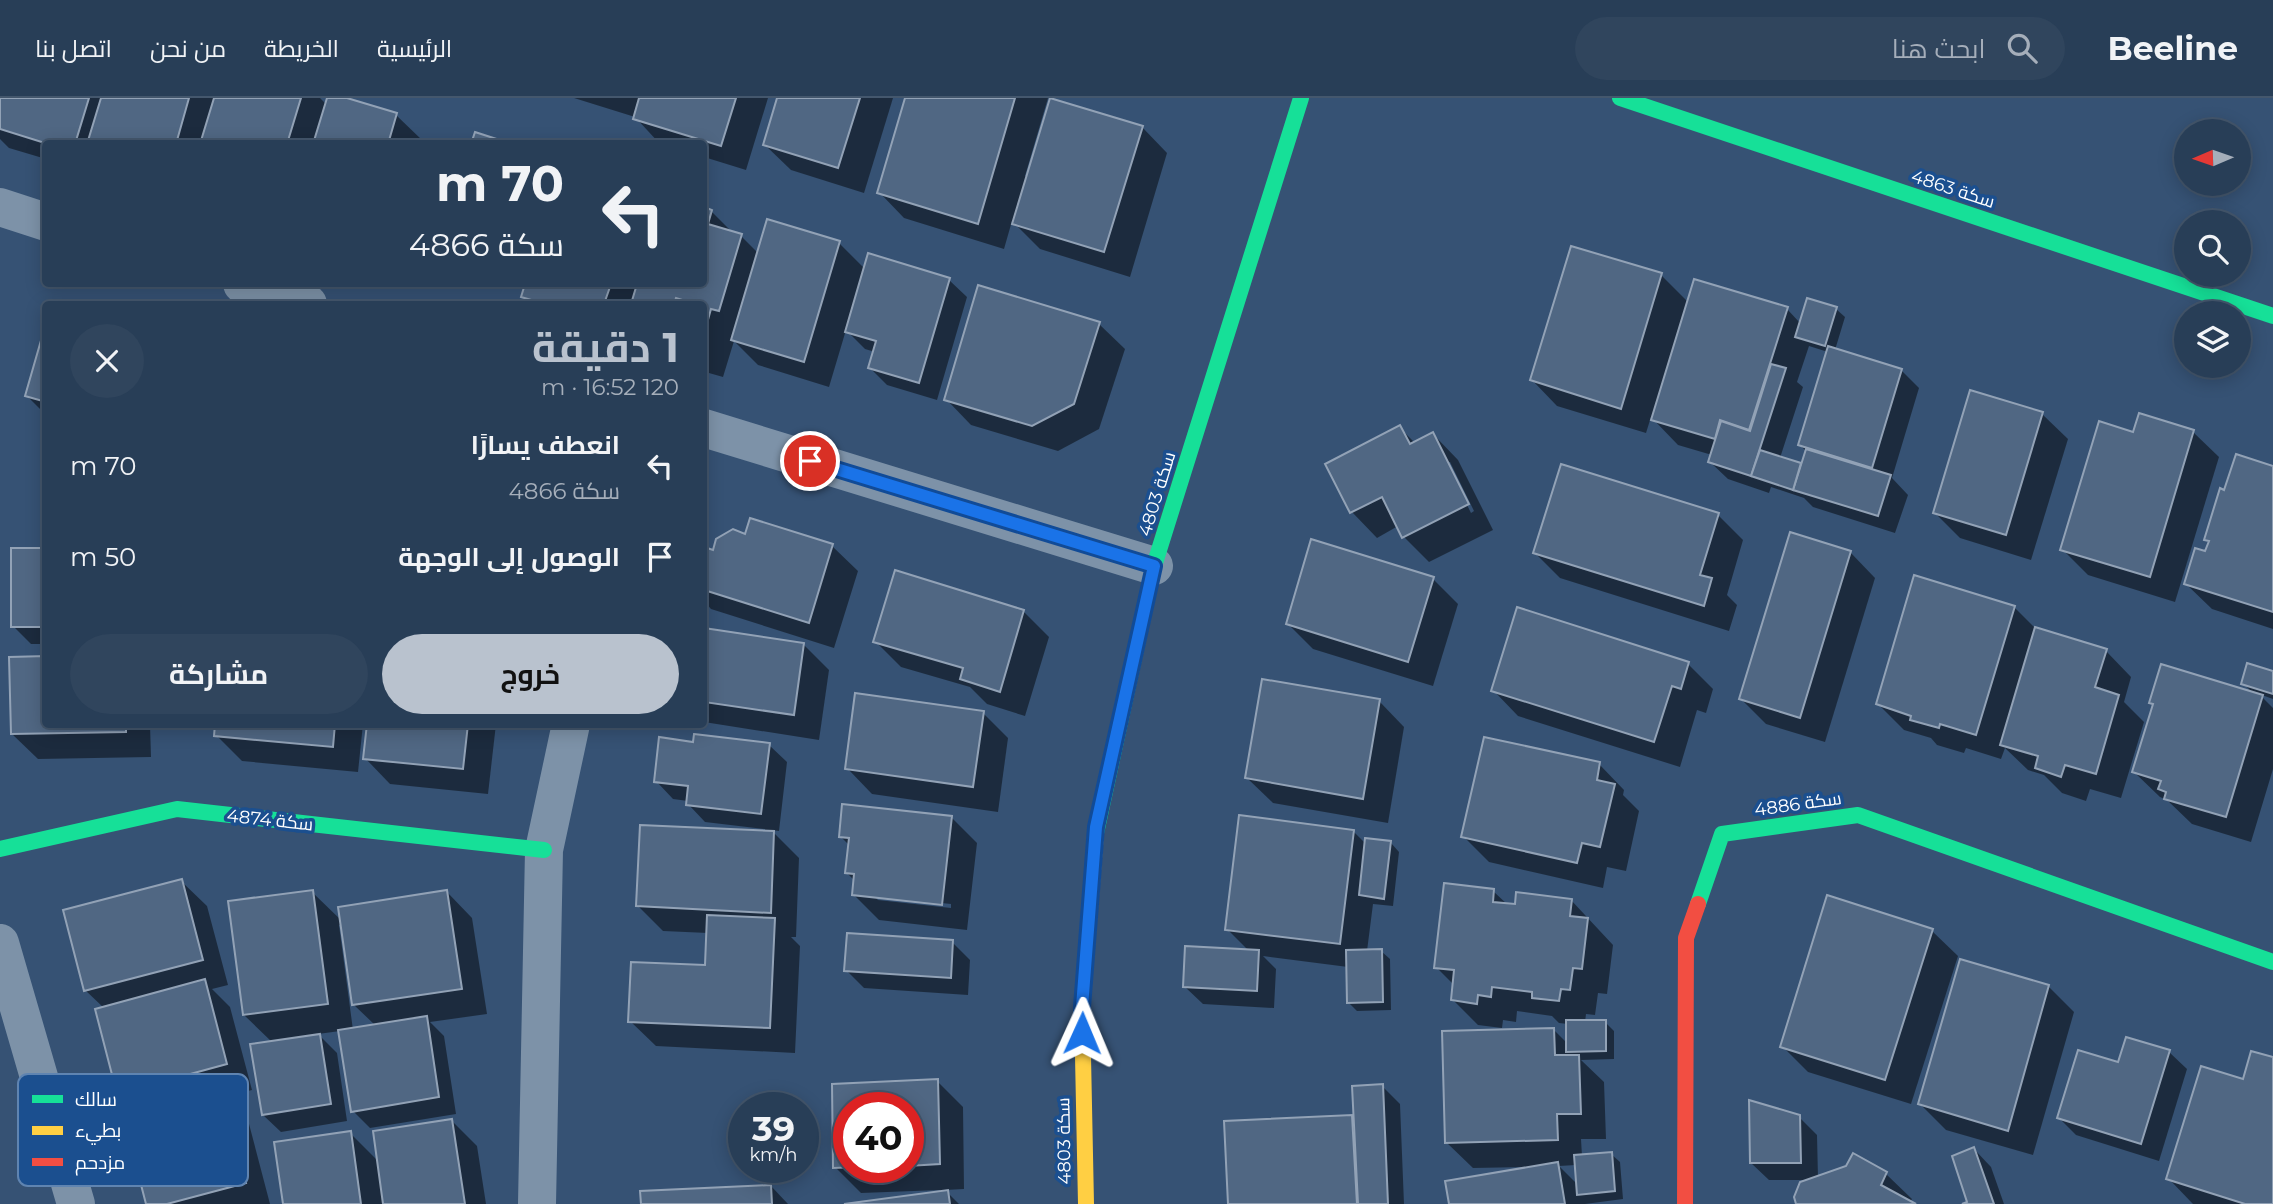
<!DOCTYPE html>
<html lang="ar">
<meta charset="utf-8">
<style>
body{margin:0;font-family:Montserrat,Cairo,sans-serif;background:#30455d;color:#f1f3f6;direction:rtl;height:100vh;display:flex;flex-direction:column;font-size:26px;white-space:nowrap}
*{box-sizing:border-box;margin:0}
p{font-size:23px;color:#a5aeba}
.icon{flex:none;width:38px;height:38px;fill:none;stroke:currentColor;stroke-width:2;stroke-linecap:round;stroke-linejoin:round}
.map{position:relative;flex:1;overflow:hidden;direction:ltr}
.sheet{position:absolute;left:42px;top:203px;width:665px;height:427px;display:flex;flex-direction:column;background:#283e57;border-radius:7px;box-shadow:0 4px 18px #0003,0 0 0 2px #44576d;direction:rtl}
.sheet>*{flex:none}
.hud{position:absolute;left:42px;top:42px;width:665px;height:147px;border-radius:7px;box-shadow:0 4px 18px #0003,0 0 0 2px #44576d;direction:rtl;background:#283e57;color:#f1f3f6;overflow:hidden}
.needle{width:46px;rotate:268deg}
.tools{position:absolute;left:2174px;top:21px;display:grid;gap:14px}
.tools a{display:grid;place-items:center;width:77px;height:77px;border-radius:50%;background:#283e57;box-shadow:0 4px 18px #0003,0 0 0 2px #44576d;font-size:35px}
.speed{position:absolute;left:728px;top:994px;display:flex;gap:14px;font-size:35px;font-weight:700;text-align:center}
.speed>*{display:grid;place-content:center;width:91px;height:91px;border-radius:50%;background:#283e57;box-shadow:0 4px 18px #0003,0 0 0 2px #44576d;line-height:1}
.speed small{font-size:18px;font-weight:400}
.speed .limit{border:10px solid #d22;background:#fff;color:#111}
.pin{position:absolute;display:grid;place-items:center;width:60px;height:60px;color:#fff;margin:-30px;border:4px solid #fff;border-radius:50%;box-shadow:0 2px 7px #0007}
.me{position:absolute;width:77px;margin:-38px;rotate:1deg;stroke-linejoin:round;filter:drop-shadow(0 0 5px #0008)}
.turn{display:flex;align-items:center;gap:24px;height:147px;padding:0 28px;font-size:32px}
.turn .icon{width:91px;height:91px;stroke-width:2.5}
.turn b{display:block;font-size:49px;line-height:60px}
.round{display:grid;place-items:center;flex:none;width:74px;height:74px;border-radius:37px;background:#30455d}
.summary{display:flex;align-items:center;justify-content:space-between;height:119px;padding:0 28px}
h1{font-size:42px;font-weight:700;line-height:52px;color:#b9c2ce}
.button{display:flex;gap:14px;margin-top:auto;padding:14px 28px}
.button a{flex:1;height:80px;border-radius:42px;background:#b9c2ce;color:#111;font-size:28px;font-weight:700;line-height:80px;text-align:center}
.button a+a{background:#30455d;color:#f1f3f6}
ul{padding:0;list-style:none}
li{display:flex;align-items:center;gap:21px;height:91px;padding:0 28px}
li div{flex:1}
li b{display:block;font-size:26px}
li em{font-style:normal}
header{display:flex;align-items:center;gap:42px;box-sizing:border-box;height:98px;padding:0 35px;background:#283e57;border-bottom:2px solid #44576d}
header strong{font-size:33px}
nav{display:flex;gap:38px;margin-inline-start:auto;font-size:24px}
.search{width:490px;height:63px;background:#30455d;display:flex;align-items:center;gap:18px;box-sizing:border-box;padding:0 24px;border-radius:38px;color:#a5aeba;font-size:26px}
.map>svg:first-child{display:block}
.shadow{fill:#0007;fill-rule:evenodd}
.building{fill:#506783;stroke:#92a2b6;stroke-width:2}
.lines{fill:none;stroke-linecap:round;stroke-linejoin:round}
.street{stroke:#7d92a8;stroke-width:38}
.fast{stroke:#16e098;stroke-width:16}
.slow{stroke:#ffcf43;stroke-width:16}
.jam{stroke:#f24e42;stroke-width:16}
.route-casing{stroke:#114b97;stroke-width:18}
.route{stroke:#1a73e8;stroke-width:12}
.labels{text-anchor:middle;stroke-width:7;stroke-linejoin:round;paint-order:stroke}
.street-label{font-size:18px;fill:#fff;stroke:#1b4f8f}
.key{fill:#1b4f8f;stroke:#5f84b1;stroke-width:2}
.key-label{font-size:19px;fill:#fff}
</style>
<header>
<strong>Beeline</strong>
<div class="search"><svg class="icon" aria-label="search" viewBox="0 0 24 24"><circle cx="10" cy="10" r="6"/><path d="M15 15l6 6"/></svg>ابحث هنا</div>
<nav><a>الرئيسية</a><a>الخريطة</a><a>من نحن</a><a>اتصل بنا</a></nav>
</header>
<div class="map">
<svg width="2273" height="1106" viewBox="0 0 2273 1106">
<rect width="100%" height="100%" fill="#365274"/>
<g class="shadow">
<polygon points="0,0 320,0 327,7 329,0 341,0 396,17 422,42 421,46 46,46 46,61 9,50 0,41"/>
<polygon points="574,0 768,0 746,72 704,59 704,46 660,46 635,19"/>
<polygon points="779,0 893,0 864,95 791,72 765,47"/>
<polygon points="907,0 1048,0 1025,78 1028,79 1142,29 1167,55 1130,179 1040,151 1012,123 1004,151 904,120 879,94"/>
<polygon points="704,111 711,113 734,136 741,138 759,156 839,145 865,171 949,182 967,199 937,302 887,287 870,270 875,254 865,251 846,232 829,289 758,267 734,243 723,279 709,275 704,269 704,206 531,206 523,199 527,186 704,186"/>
<path d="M 1661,177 L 1689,205 L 1787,211 L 1801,226 L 1836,211 L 1845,219 L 1835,252 L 1901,272 L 1919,290 L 1892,380 L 1908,397 L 1895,435 L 1813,409 L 1804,400 L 1771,389 L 1769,395 L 1728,381 L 1710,364 L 1712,357 L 1678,347 L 1651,319 L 1646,335 L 1557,308 L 1532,282 ZM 1809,248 L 1828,254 L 1800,347 L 1807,354 L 1802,368 L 1780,360 L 1803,289 L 1797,284 Z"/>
<polygon points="1099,226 1125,251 1099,331 1058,353 971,327 946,301"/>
<polygon points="46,231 46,317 27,298"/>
<polygon points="2042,316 2068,341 2031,462 1960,440 1935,415"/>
<path d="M 1399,329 L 1415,345 L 1433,336 L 1458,362 L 1493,432 L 1429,464 L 1404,439 L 1398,428 L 1377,440 L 1352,414 L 1327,367 ZM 1446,364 L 1450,364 L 1474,413 L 1471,415 Z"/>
<polygon points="2193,334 2219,359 2175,504 2088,477 2062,451 2134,336"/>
<polygon points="2273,370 2273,531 2212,511 2186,486 2206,456 2210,445 2206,441 2226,394"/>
<polygon points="1718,417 1743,442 1727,497 1737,507 1729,533 1560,480 1535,455"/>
<polygon points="746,438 832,448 858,473 834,550 711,511 704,503 704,450 714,454"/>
<polygon points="46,451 46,546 31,546 13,528"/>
<polygon points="1850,454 1875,480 1825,644 1766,626 1741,601"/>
<polygon points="1433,481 1458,506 1433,588 1313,551 1288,526"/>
<polygon points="2014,509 2037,532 2106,553 2131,579 2124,604 2144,624 2121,700 2090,691 2086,703 2062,695 2044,677 2028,672 2005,650 2001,661 1966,650 1964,655 1937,647 1931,640 1904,632 1878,606"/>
<polygon points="1023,513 1049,539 1025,618 987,606 970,589 901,569 875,543"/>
<polygon points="704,532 803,546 829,572 819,642 704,624"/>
<polygon points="1688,566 1713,591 1706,615 1697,612 1680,669 1518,618 1493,592"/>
<polygon points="2273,575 2273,601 2259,596 2273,610 2273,671 2251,744 2192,726 2167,702 2160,699 2134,674 2154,608 2151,605 2254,596 2243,585"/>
<polygon points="1379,603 1404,629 1388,725 1273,705 1247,680"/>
<polygon points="983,615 1008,640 998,714 872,696 847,670"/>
<polygon points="46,626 150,626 151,659 38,661 12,636"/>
<polygon points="217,626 363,626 358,674 242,663 216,637"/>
<polygon points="368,626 496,626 488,696 390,686 365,660"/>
<polygon points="695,646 769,647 787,664 779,733 771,732 799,760 796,839 791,839 800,848 795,955 656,948 630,923 706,869 708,835 663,833 638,808 765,734 765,731 705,724 688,706 688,703 673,701 656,683"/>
<polygon points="1599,666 1624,692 1623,697 1639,713 1626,773 1607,769 1603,790 1489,764 1463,738"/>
<path d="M 951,719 L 977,745 L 967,832 L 879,822 L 854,797 L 855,783 L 846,774 L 849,747 L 841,739 ZM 874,798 L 951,806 L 951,810 L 878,802 Z"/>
<polygon points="1353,733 1366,746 1391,745 1399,754 1393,808 1373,806 1367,853 1381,853 1390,861 1391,912 1357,913 1348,904 1348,869 1263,858 1276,871 1274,910 1203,906 1185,889 1249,853 1227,831"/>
<polygon points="181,783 207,808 228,887 212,891 230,909 252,992 224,999 248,1022 270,1106 148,1106 142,1018 119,995 104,910 85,892"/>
<path d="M 1493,793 L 1508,807 L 1571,802 L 1613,847 L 1607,896 L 1598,895 L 1595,917 L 1586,916 L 1585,924 L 1605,924 L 1614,933 L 1614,961 L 1581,962 L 1604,984 L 1606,1041 L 1581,1041 L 1582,1058 L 1611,1056 L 1620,1064 L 1623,1101 L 1585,1106 L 1451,1106 L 1526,1071 L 1526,1069 L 1473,1070 L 1447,1045 L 1554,932 L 1568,946 L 1568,926 L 1559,925 L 1552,918 L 1517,913 L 1516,924 L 1503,922 L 1502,930 L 1478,927 L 1453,902 L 1454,887 L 1436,869 ZM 1576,1067 L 1578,1087 L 1559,1068 Z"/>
<path d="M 312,794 L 342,823 L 447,794 L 472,820 L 487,916 L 430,924 L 444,938 L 456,1016 L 370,1030 L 353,1013 L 340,933 L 318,936 L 337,955 L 347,1023 L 281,1034 L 263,1017 L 273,945 L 244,917 ZM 342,826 L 354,907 L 376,928 L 353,932 L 339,827 Z"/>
<polygon points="1932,833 1958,858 1911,1006 1808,974 1782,948"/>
<polygon points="952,844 970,862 968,897 864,890 846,872"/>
<polygon points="2048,888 2074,914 2033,1057 1946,1032 1920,1006"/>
<polygon points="2169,954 2187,971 2159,1063 2076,1037 2059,1020 2119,966"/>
<polygon points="2273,961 2273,1106 2193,1106 2168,1080 2244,983"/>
<path d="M 937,983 L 963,1009 L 964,1091 L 945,1092 L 959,1106 L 858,1106 L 940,1095 L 940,1092 L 861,1095 L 835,1069 L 834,988 ZM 849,1010 L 908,1010 L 908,1069 L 849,1069 Z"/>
<polygon points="1382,988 1400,1006 1404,1106 1230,1106 1351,1018 1355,1022"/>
<polygon points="1799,1019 1817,1037 1818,1080 1886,1076 1912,1101 1910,1104 1913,1106 1798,1106 1809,1082 1769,1082 1751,1065"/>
<polygon points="452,1023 477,1048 486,1106 285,1106 350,1035 379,1064"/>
<polygon points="1974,1051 1991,1069 2004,1106 1967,1106"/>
<polygon points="771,1088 788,1106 642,1106"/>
</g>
<g class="building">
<polygon points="0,0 89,0 75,46 48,46 0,31"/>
<polygon points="101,0 189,0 176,46 87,46"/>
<polygon points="214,0 301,0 287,46 200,46"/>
<polygon points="327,0 347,0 397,15 388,46 313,46"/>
<polygon points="639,0 736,0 721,48 633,21"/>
<polygon points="777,0 860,0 838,70 763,47"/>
<polygon points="905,0 1015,0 978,126 877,95"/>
<polygon points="1050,0 1143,28 1104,154 1012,126"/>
<polygon points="475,34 512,46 471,46"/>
<polygon points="704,109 712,112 708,126 742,136 719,213 711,211 704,236 704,206 695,206 676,200 674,206 631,206 637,186 704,186"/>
<polygon points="767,121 840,143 804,264 731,242"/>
<polygon points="1571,148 1662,175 1621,311 1530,282"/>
<polygon points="868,155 950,180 919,285 868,270 876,243 845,234"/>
<polygon points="1694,181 1788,209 1749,332 1720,322 1715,341 1651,322"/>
<polygon points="525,186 611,186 604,206 545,206 521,199"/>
<polygon points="978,187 1100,224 1074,306 1032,328 944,302"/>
<polygon points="1807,200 1837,209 1825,248 1795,239"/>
<polygon points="46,225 46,304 25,298"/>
<polygon points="1828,248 1902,271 1872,370 1798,347"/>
<polygon points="1771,266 1786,270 1751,378 1708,364 1721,323 1750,333"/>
<polygon points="1970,292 2043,314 2006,437 1933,415"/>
<polygon points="2139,315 2194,332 2150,479 2060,452 2099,323 2133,334"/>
<polygon points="1400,327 1410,346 1433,334 1469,406 1402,440 1382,399 1350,415 1325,366"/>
<polygon points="1806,351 1891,377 1878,418 1793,392"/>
<polygon points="1760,352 1801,365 1793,392 1751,378"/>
<polygon points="2236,356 2273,368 2273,514 2184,486 2195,450 2205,453 2209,443 2204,442 2220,390 2224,392"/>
<polygon points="1561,366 1719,415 1700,477 1712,480 1704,508 1533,455"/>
<polygon points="750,420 833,446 809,525 704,492 704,449 713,452 716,441 733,431 745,436"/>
<polygon points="1790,434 1851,453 1800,620 1739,601"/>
<polygon points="1311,441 1434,479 1408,564 1286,526"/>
<rect x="11" y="450" width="35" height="79"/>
<polygon points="895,472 1024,512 1000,594 960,581 963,570 873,544"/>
<polygon points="1914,477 2015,508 1976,637 1940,626 1939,630 1910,622 1911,618 1876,606"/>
<polygon points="1517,509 1689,564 1681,591 1672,588 1654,644 1491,593"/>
<polygon points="2035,529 2107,551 2095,589 2119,597 2096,676 2065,667 2061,679 2035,670 2038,658 2000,647"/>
<polygon points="704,530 804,545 794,617 704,604"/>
<polygon points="46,558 46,626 126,626 126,634 11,636 9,559"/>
<polygon points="2247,565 2273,573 2273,596 2241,586"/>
<polygon points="2161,566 2263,597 2226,719 2164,701 2166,694 2158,691 2161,683 2132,674 2153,606 2149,605"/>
<polygon points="1262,581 1380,601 1363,701 1245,680"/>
<polygon points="855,595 984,613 973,689 845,671"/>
<polygon points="215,626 335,626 333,649 214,638"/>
<polygon points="367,626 468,626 463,671 363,661"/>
<polygon points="694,636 770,645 761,716 686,707 688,688 654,684 659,639 693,644"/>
<polygon points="1484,639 1600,664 1597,682 1615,686 1600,749 1582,745 1577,765 1461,739"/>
<polygon points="842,706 952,718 942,807 852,797 854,776 845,775 849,740 839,739"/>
<polygon points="1239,717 1354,732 1340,846 1225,832"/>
<polygon points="640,727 774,733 771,815 636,808"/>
<polygon points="1365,740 1391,743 1384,801 1359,797"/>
<polygon points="182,781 203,862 84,893 63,812"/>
<polygon points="1444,785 1494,791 1493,804 1515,806 1516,794 1572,801 1570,818 1588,820 1582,871 1573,870 1570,892 1561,891 1559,903 1532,900 1532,894 1492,889 1491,899 1478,897 1477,906 1451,902 1454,872 1434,870"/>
<polygon points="313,792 328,906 243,917 228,803"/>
<polygon points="447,792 462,891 352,907 338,809"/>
<polygon points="1827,797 1933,831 1885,982 1780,949"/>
<polygon points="707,817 775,820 770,930 628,924 631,864 705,867"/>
<polygon points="847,835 953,842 951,880 844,873"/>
<polygon points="1185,848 1259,852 1257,893 1183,889"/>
<polygon points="1382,851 1383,904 1347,905 1346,852"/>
<polygon points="1960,861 2049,887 2008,1033 1918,1006"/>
<polygon points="205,881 227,966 117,996 95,911"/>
<polygon points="427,918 439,999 351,1014 338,932"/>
<polygon points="1566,922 1606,922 1606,953 1566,954"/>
<polygon points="1554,930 1555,957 1579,957 1581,1016 1557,1016 1558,1042 1445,1045 1442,933"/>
<polygon points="320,936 331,1006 262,1017 250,946"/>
<polygon points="2126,939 2170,952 2141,1046 2057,1020 2078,952 2118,964"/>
<polygon points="2251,953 2273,959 2273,1106 2245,1106 2166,1081 2201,968 2243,981"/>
<polygon points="938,981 940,1066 908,1068 908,1010 849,1010 849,1069 861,1069 833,1070 832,986"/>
<polygon points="1383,986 1388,1106 1358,1106 1352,988"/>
<polygon points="222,995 246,1085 167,1106 146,1106 124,1021"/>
<polygon points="1749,1002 1800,1017 1801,1065 1750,1065"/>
<polygon points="1352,1017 1357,1106 1228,1106 1224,1023"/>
<polygon points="452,1021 465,1106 383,1106 373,1033"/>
<polygon points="351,1033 361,1106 283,1106 274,1044"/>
<polygon points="1974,1049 1994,1106 1962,1106 1967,1104 1952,1058"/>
<polygon points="1612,1054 1615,1093 1577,1097 1574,1057"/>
<polygon points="1853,1055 1887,1074 1881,1087 1916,1106 1796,1106 1794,1099 1800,1084 1846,1068"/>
<polygon points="1558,1064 1565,1106 1449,1106 1445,1083"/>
<polygon points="771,1087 772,1106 641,1106 640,1093"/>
<polygon points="948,1092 950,1106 844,1106"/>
</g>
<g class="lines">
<g class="street">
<polyline points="0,109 46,124"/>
<polyline points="242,186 308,206"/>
<polyline points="704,330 1154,468"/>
<polyline points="0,845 76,1106"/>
<polyline points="537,1106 544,752 571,626"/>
</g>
<g class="fast">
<polyline points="1620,0 2273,218"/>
<polyline points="1096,735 1154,468 1301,0"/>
<polyline points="0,751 177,711 544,752"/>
<polyline points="1698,806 1722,736 1858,717 2273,864"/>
</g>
<polyline class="slow" points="1086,1106 1082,909 1096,735"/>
<polyline class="jam" points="1685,1106 1686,840 1698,806"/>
</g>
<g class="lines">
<g class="route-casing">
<polyline id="route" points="810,363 1154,468 1096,729 1082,909 1082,935"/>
</g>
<use href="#route" class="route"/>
</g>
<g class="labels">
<g class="street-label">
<text transform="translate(1953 91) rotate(18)" y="6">سكة 4863</text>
<text transform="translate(1157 396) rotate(-73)" y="6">سكة 4803</text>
<text transform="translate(1798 706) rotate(-8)" y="6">سكة 4886</text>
<text transform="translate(270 722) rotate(6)" y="6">سكة 4874</text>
<text transform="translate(1064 1043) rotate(-91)" y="6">سكة 4803</text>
</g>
</g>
<rect x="18" y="976" width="230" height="112" rx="10" class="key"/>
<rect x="32" y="997" width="31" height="8" fill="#16e098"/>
<rect x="32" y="1028" width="31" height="9" fill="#ffcf43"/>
<rect x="32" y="1060" width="31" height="8" fill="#f24e42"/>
<g class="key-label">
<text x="75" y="1008">سالك</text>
<text x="75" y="1039">بطيء</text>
<text x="75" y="1071">مزدحم</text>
</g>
</svg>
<div class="tools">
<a><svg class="needle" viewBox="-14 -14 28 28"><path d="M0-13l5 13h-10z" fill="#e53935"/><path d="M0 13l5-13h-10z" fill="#a5aeba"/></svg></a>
<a><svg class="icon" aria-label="search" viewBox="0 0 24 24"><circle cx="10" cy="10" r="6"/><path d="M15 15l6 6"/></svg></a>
<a><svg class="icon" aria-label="layers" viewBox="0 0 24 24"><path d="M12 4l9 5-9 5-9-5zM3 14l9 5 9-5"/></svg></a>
</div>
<div class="speed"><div>39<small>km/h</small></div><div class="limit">40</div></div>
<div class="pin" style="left:810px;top:363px;background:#d93025"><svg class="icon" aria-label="arrive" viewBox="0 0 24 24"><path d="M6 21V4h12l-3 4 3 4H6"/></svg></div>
<svg class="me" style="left:1082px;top:935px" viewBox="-20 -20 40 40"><path d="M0-17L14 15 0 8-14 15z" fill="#1a73e8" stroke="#fff" stroke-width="4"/></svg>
<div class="hud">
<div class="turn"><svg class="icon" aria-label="left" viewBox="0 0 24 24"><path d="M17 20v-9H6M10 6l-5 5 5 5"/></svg><div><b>70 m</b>سكة 4866</div></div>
</div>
<section class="sheet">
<div class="summary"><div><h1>1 دقيقة</h1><p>120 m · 16:52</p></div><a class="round"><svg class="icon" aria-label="close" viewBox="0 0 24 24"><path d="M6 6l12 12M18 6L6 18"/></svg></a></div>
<ul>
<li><svg class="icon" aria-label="left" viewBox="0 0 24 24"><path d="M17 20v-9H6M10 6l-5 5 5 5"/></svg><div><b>انعطف يسارًا</b><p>سكة 4866</p></div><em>70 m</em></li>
<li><svg class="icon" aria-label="arrive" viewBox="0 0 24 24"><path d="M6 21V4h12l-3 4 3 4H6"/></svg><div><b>الوصول إلى الوجهة</b></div><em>50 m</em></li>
</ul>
<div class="button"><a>خروج</a><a>مشاركة</a></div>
</section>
</div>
